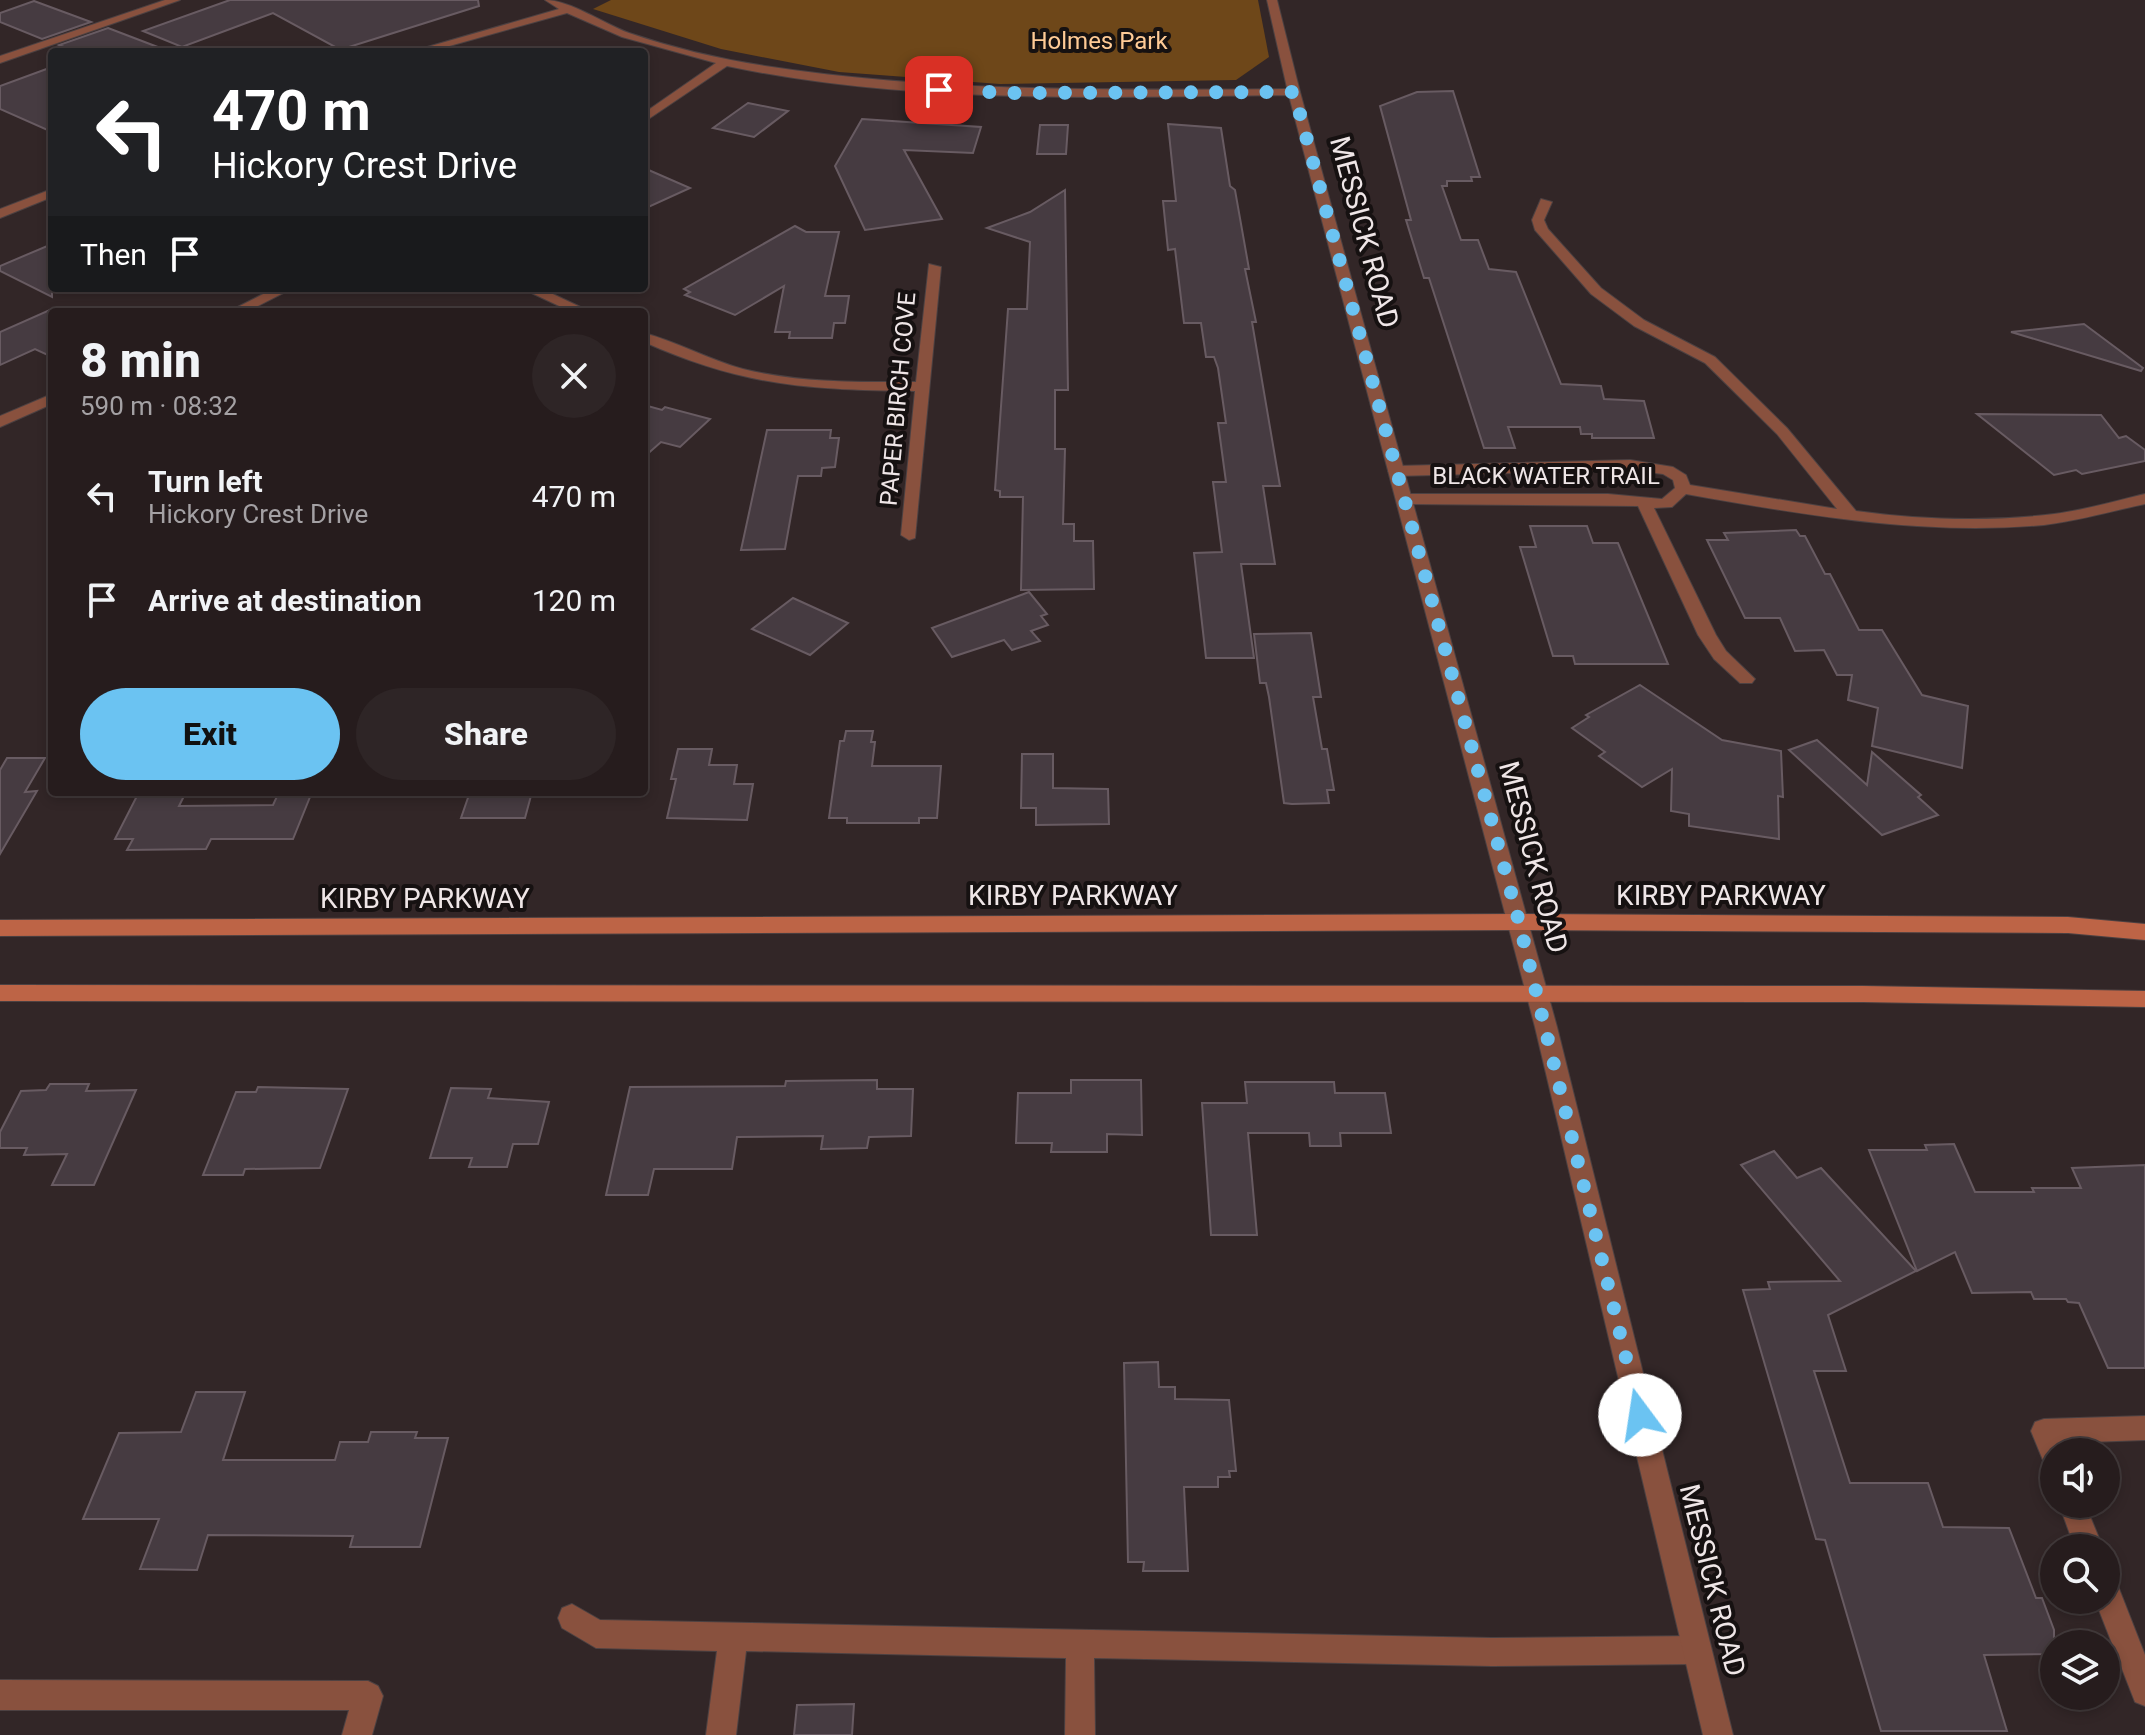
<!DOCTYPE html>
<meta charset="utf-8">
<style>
body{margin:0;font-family:Roboto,sans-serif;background:#2e2526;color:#f1f3f6;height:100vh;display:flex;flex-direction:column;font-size:30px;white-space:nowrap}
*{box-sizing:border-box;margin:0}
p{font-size:26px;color:#a4a1a4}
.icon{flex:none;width:44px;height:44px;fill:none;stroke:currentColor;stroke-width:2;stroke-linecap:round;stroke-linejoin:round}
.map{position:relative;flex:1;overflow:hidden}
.drawer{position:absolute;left:48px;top:308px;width:600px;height:488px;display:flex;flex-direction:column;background:#261c1d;border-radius:8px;box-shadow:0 4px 12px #0003,0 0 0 2px #423a3b}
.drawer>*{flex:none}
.banner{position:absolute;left:48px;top:48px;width:600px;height:244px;border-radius:8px;box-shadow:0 4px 12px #0003,0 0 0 2px #423a3b;background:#202124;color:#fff;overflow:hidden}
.fabs{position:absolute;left:2040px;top:1438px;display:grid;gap:16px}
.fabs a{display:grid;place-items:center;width:80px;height:80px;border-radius:50%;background:#261c1d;box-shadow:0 4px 12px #0003,0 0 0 2px #423a3b;font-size:40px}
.pin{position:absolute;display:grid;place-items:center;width:68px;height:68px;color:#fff;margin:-34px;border-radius:16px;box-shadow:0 4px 12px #0006}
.me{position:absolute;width:88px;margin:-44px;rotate:346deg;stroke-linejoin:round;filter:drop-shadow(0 0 6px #0008)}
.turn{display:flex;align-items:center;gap:28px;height:168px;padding:0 32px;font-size:36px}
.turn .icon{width:104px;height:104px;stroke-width:2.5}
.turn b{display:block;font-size:56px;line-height:68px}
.then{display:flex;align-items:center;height:76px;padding:0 32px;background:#0003;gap:16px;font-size:30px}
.round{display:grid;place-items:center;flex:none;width:84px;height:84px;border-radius:42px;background:#2e2526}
.headline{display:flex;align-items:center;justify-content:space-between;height:136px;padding:0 32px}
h1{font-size:48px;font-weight:800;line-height:60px}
.primary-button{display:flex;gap:16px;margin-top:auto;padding:16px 32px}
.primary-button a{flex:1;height:92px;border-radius:48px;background:#6bc3f2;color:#111;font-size:32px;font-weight:800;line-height:92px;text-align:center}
.primary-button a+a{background:#2e2526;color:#f1f3f6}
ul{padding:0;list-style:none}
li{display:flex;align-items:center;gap:24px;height:104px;padding:0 32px}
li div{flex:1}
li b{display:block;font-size:30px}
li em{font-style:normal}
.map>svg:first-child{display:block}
.green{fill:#6e4719}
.building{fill:#463b41;stroke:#685b62;stroke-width:2}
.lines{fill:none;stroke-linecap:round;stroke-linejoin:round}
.minor-casing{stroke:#4c4142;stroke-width:2}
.tertiary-casing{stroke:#4c4142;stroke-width:2}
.secondary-casing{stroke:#4c4142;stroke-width:2}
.minor{fill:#89513e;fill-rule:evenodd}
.tertiary{fill:#89513e;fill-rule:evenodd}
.secondary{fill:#bd6446;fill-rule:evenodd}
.route{stroke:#6bc3f2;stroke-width:14;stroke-dasharray:0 25.2}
.labels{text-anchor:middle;stroke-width:8;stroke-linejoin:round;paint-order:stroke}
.far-park-label{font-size:24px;fill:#ffcb96;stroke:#161111}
.far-street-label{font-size:24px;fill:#efe6e7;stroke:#161111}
.street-label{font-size:28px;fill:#efe6e7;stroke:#161111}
</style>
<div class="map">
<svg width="2145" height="1735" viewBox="0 0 2145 1735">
<rect width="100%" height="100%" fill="#322627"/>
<polygon class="green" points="611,0 1258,0 1269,57 1236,80 1000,84 839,72 721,49 593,9"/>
<g class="building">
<polygon points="230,0 478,0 479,6 349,47 337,48 273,13 182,47 143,31"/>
<polygon points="34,1 91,22 42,39 0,22 0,13"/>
<polygon points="108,28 163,49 163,52 76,52 59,45"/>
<polygon points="52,67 52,132 0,109 0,86"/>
<polygon points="1453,91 1480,177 1471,177 1472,181 1447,181 1447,186 1442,186 1461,240 1478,240 1489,269 1516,272 1561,384 1601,386 1604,399 1644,401 1654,438 1592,438 1592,434 1581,434 1580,427 1508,427 1515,448 1484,448 1429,278 1424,278 1406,220 1411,220 1380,106 1417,92"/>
<polygon points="748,103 788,111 754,137 713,128"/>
<polygon points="862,119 981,127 973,153 904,150 942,219 865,230 835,166"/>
<polygon points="1168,124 1221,128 1230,186 1235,190 1249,269 1245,269 1256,322 1252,322 1280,486 1263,486 1275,564 1241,564 1254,658 1206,658 1194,553 1222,552 1213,482 1226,482 1218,423 1226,423 1218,368 1214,357 1206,357 1201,323 1184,323 1175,249 1168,250 1163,201 1176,201"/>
<polygon points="1040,125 1068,125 1066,154 1037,154"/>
<polygon points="644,168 690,188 644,209"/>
<polygon points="1065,190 1068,390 1055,390 1055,449 1065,449 1063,524 1074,524 1074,541 1093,541 1094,589 1021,590 1023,497 1000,497 1000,491 995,490 1008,309 1027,309 1030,242 987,228 1030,212"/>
<polygon points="795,226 806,232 839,232 825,296 849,296 845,323 834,323 832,338 789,338 790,332 775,332 784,286 735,315 685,295 690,292 684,289"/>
<polygon points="52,244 52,297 0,271 0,266"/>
<polygon points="52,309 52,357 35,349 0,365 0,332"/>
<polygon points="2084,324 2143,368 2141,371 2011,332"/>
<polygon points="644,405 662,410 665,407 710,419 680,447 661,442 644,457"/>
<polygon points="1977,414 2101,415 2119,438 2126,436 2145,450 2145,461 2082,474 2076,470 2054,475"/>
<polygon points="767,430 831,430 830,438 839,438 835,467 822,468 821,476 798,476 785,549 741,550"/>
<polygon points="1530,526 1587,526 1593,543 1618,543 1668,664 1575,664 1573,656 1553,656 1520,547 1536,547"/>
<polygon points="1796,530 1800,536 1805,536 1825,574 1830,574 1859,630 1882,630 1922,695 1968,706 1962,768 1872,746 1878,708 1848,700 1852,675 1837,675 1824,650 1795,651 1780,618 1745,618 1707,540 1728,540 1724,533"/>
<polygon points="1029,592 1047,614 1041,616 1048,625 1031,631 1040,641 1012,650 1004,640 952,657 932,628"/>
<polygon points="793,598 848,623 810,655 752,629"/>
<polygon points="1311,633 1321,697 1313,697 1322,749 1327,749 1334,790 1327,790 1329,803 1292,804 1284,803 1269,697 1266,683 1260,683 1254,634"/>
<polygon points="1640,685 1722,740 1781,751 1783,797 1778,796 1779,839 1689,826 1689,814 1671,811 1672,769 1642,787 1599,756 1605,752 1572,728 1589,717 1586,715"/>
<polygon points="846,731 873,731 871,742 875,742 872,766 941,766 937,818 919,818 919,823 847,823 847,818 829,818 840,741 844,741"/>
<polygon points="1817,740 1867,785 1872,752 1921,795 1918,797 1938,815 1882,835 1789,750"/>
<polygon points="678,749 712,749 709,765 737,765 734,784 753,784 747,820 667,818 676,779 671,779"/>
<polygon points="1022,754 1053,754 1053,788 1108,789 1109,824 1036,825 1036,808 1021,808"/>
<polygon points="7,758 45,758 25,792 37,791 0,854 0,770"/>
<polygon points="139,792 186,792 179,806 273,805 279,792 312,792 293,839 211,839 206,849 127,850 133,839 115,839"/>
<polygon points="470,792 532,792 525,818 461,818"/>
<polygon points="877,1080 877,1089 913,1089 911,1136 869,1137 867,1148 821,1149 823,1136 737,1137 732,1169 654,1169 648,1195 606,1195 630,1087 785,1086 786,1081"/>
<polygon points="1071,1080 1141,1080 1142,1135 1107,1134 1107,1152 1051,1152 1052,1143 1016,1143 1018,1093 1071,1093"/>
<polygon points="1245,1082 1334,1082 1335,1093 1385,1093 1391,1133 1340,1133 1341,1146 1310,1146 1309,1133 1248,1133 1257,1235 1211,1235 1202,1103 1247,1103"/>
<polygon points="50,1084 89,1084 86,1091 136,1090 94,1185 52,1185 67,1154 24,1155 27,1148 0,1148 0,1132 21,1091 46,1090"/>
<polygon points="258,1087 348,1089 320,1168 245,1169 243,1175 203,1175 236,1092 256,1092"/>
<polygon points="451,1088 491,1089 488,1098 549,1102 538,1144 513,1144 507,1167 469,1167 472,1158 430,1158"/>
<polygon points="1954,1144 1975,1192 2034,1192 2032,1188 2081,1188 2072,1168 2145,1165 2145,1368 2108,1368 2079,1303 2068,1302 2066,1299 2034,1299 2031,1292 1972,1293 1955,1252 1917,1271 1869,1150 1927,1150 1925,1145"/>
<polygon points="1774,1151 1797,1178 1821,1168 1916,1271 1828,1315 1846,1371 1814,1371 1850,1483 1928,1483 1943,1527 2009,1528 2036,1598 2042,1598 2054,1630 2054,1654 1984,1655 2007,1731 1881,1731 1825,1540 1816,1539 1743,1290 1770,1289 1768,1282 1840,1281 1741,1165"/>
<polygon points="1158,1362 1159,1387 1175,1387 1175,1399 1229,1400 1236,1471 1229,1471 1230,1477 1218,1477 1218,1487 1184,1487 1188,1571 1143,1571 1144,1562 1128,1562 1124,1363"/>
<polygon points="196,1392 245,1392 223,1460 335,1460 340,1442 368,1442 371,1432 417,1432 415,1438 448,1438 420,1547 350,1547 353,1536 208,1535 197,1570 140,1569 159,1519 83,1519 119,1433 181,1432"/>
<polygon points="854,1704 852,1735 794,1735 797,1705"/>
</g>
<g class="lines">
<g class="minor-casing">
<g id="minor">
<polygon points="165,0 180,0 0,63 0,56"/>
<path d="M 545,0 C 570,0 604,24 629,33 C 673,48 719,59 765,66 C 940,93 1117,90 1294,89 L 1300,92 L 1294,95 C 1106,97 913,105 727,66 L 644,122 L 644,113 L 716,63 L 622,37 L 567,13 L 428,52 L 410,52 L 559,9 Z"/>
<polygon points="52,189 52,197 0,218 0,209"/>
<path d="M 1541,199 L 1552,202 L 1544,220 L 1548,229 L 1601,288 L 1644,320 L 1715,357 L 1787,428 L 1856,511 C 1921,520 1989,522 2054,514 C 2085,510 2115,501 2145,494 L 2145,504 C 2111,511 2078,521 2044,525 C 1923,536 1804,515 1686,494 L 1672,507 L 1654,508 L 1716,635 L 1726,651 L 1755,679 L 1752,683 L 1740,683 L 1714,659 L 1698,635 L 1638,506 L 1404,504 L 1396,499 L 1404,494 L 1608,494 L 1662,499 L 1675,488 L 1673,480 L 1663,474 L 1630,470 L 1396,476 L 1388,471 L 1396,466 L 1630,460 L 1673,467 L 1686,475 L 1690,485 L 1837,509 L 1777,434 L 1705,363 L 1634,326 L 1591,294 L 1535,230 L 1532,220 Z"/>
<path d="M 929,264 L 941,267 L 915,538 L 909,540 L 901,535 L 915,391 C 809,390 743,386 644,342 L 644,333 C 678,342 709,360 743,369 C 800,383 858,382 916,382 Z"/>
<polygon points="275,288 293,288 246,312 228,312"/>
<polygon points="521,288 540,288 591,312 572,312"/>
<polygon points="52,394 52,404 0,427 0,416"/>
<polygon points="2145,1416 2145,1440 2062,1443 2066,1452 2054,1452 2054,1469 2045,1465 2031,1431 2035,1422 2044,1419"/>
<polygon points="2059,1504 2085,1504 2103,1548 2075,1548"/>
<polygon points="2106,1577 2116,1581 2145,1655 2145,1706 2135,1702 2095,1600 2106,1600"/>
<polygon points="572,1604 600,1620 1492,1638 1697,1636 1707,1640 1711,1650 1707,1660 1697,1664 1492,1666 1094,1658 1095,1735 1065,1735 1066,1658 746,1651 736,1735 706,1735 717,1651 596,1648 562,1628 558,1618 562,1608"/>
<polygon points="0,1680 368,1681 378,1686 383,1696 372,1735 342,1735 349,1710 0,1710"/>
</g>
</g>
<g class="tertiary-casing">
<polygon id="tertiary" points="1267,0 1277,0 1300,92 1557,1027 1733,1735 1703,1735 1535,1027 1288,92"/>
</g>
<g class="secondary-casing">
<g id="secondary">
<polygon points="1519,914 2068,917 2145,924 2145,940 2068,933 1519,930 0,936 0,920"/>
<polygon points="0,985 1863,986 2145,991 2145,1007 1863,1002 0,1001"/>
</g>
</g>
<use href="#minor" class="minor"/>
<use href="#tertiary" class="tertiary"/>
<use href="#secondary" class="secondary"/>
</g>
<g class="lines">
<polyline class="route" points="939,90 1016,93 1294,92 1519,922 1640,1415"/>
</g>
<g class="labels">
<g class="far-park-label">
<text x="1099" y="49">Holmes Park</text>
</g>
<g class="far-street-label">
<text transform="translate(898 399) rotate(-85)" y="8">PAPER BIRCH COVE</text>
<text x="1546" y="484">BLACK WATER TRAIL</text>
</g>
<g class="street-label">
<text transform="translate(1365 232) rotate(75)" y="10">MESSICK ROAD</text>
<text transform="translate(1534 857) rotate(75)" y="10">MESSICK ROAD</text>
<text x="1073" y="905">KIRBY PARKWAY</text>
<text x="1721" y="905">KIRBY PARKWAY</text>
<text x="425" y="908">KIRBY PARKWAY</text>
<text transform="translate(1713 1580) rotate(76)" y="10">MESSICK ROAD</text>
</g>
</g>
</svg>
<div class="fabs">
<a><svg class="icon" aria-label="sound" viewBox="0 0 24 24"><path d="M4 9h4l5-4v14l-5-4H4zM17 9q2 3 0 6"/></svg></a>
<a><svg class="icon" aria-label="search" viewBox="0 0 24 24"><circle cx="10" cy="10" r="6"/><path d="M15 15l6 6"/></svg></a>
<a><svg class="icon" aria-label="layers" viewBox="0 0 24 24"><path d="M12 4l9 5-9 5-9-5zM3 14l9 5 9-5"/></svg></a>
</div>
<div class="pin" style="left:939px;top:90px;background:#d93025"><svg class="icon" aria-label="arrive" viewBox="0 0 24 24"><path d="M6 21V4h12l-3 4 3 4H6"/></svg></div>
<svg class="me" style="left:1640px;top:1415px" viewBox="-20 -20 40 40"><circle r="19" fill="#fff"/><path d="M0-13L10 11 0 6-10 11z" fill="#6bc3f2"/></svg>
<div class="banner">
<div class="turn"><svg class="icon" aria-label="left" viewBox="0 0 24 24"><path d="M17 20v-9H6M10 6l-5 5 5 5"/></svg><div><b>470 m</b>Hickory Crest Drive</div></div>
<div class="then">Then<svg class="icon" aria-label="arrive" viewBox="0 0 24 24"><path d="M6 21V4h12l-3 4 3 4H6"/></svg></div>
</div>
<section class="drawer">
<div class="headline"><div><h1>8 min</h1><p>590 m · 08:32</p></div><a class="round"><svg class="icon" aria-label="close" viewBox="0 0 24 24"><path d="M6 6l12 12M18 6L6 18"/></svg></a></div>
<ul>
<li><svg class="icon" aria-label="left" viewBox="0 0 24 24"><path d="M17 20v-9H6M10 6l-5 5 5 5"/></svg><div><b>Turn left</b><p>Hickory Crest Drive</p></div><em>470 m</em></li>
<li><svg class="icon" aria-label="arrive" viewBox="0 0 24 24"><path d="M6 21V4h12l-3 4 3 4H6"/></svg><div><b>Arrive at destination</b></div><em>120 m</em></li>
</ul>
<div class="primary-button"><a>Exit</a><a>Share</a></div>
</section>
</div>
